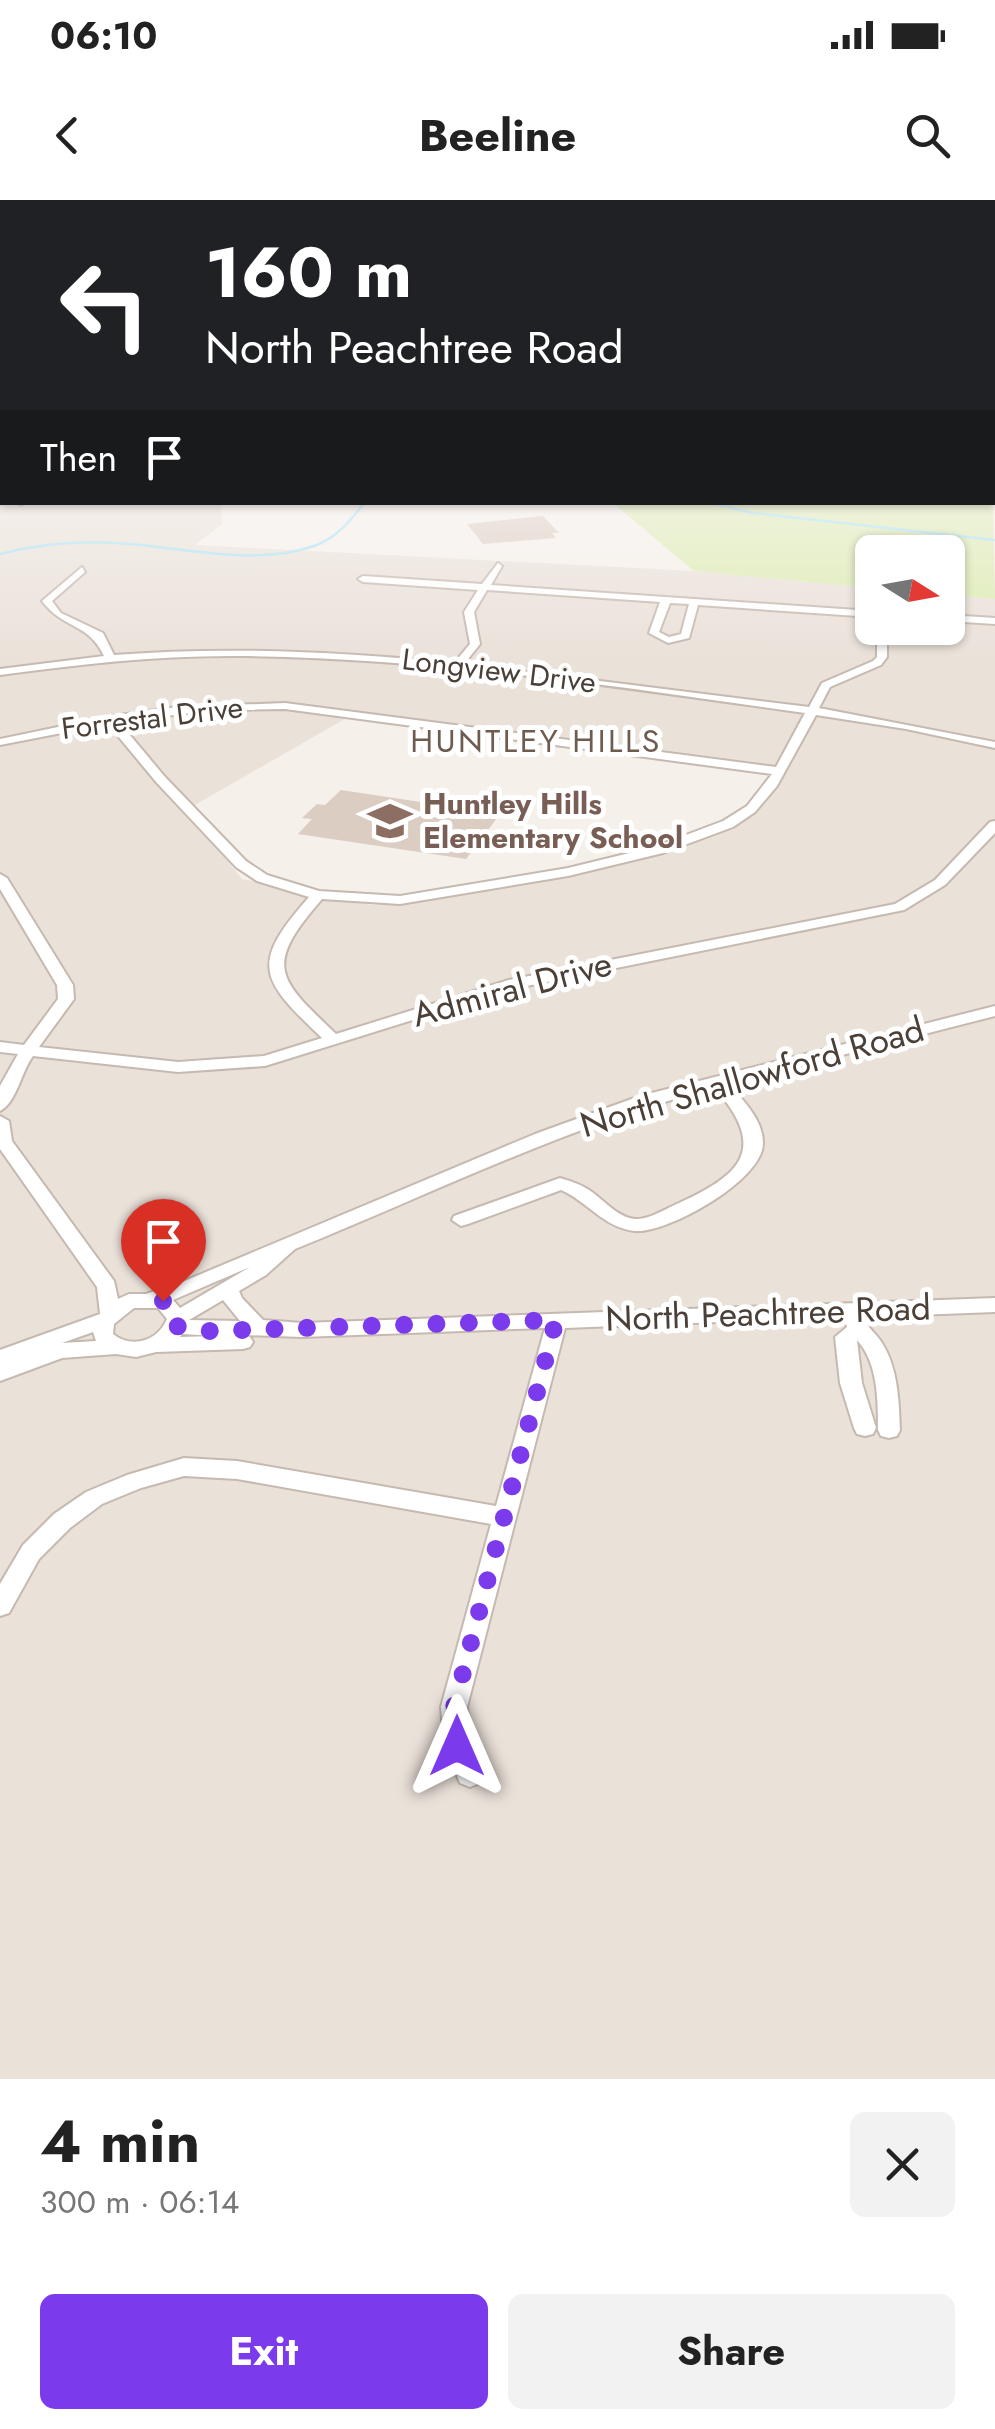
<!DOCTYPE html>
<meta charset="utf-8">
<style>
body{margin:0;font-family:Jost,sans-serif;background:#f2f2f2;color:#222;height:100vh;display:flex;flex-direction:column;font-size:38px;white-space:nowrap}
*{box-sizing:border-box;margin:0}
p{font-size:32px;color:#767676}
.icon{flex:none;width:55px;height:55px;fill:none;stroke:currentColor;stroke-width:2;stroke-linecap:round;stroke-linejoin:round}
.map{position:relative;height:1879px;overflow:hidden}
.sheet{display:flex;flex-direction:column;background:#fff;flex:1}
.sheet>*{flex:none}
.banner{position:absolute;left:0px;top:0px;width:995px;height:305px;box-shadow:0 2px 8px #0004;background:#202124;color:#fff;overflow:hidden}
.needle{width:65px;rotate:101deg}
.fabs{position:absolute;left:855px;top:335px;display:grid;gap:20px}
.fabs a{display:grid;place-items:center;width:110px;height:110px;border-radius:15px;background:#fff;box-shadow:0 2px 8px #0004;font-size:50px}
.pin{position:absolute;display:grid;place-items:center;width:85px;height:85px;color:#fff;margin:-102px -42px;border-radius:50% 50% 50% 0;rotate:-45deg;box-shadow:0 0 10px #0007}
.pin .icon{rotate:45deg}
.me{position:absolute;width:110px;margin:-55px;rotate:0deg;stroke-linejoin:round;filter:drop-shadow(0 0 8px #0008)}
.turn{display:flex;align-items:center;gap:35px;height:210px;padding:0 40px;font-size:45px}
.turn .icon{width:130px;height:130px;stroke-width:2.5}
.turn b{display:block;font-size:70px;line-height:85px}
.then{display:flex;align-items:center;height:95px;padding:0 40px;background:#0003;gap:20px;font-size:38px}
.round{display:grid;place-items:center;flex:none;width:105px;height:105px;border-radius:15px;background:#f2f2f2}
.headline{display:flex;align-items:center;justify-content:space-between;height:170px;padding:0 40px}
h1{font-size:60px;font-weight:700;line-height:75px}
.button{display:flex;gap:20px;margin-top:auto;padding:20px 40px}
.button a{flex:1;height:115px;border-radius:15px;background:#7c3aed;color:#fff;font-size:40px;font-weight:700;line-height:115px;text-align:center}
.button a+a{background:#f2f2f2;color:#222}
.status{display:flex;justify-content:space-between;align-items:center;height:70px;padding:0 50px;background:#fff;direction:ltr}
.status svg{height:28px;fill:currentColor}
header{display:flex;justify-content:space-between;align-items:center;height:130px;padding:0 40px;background:#fff;font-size:45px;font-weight:700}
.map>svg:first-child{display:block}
.residential{fill:#eae1d9;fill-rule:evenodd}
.green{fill:#dcebb2}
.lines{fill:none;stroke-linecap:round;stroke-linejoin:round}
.stream{stroke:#a6e2f4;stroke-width:2.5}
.building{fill:#dbcdc2}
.minor-casing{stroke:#c5b9b0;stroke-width:4}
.minor{fill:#fff;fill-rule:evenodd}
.route{stroke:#7c3aed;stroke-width:18;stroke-dasharray:0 32.4}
.labels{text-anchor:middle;stroke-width:10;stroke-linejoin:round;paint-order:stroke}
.far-street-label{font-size:30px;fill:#4b4038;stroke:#fff}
.far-education-label{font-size:30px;font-weight:bold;fill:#785e54;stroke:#fff;text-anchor:start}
.far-neighbourhood-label{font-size:32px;letter-spacing:2.5px;fill:#6e5c4f;stroke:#fff}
.street-label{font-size:35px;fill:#4b4038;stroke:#fff}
</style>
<div class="status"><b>06:10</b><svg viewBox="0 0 49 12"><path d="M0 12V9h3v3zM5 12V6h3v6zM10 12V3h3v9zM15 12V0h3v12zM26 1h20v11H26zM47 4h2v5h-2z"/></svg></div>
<header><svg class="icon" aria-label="back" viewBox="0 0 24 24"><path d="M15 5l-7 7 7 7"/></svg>Beeline<svg class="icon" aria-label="search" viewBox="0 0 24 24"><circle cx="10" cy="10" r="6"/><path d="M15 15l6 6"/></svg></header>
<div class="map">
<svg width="995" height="1879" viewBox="0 0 995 1879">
<rect width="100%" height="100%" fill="#f6f0eb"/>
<path class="residential" d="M 0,201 L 2,302 L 221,303 L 222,324 L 195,345 L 694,371 L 872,388 L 872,428 L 948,428 L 948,395 L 995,399 L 995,1879 L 0,1879 ZM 357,512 L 774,569 L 775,570 L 748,615 L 656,648 L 535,681 L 444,698 L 371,705 L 242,679 L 186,610 Z"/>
<polygon class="green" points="993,299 995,399 948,395 948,352 872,352 872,388 694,371 614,304 992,302"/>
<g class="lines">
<g class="stream">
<polyline points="707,302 752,313 995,340"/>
<path d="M 0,354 C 42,343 87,340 130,344 C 189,349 256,366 314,346 C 337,338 350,321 365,302"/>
</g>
</g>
<g class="building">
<polygon points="543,316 559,333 552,333 556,338 483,344 467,324"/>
<polygon points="341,590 500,614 466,659 298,634 312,619 302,618 317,604 325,605"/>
</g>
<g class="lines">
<g class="minor-casing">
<g id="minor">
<polygon points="995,203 995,207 992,208 992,204"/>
<polygon points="0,226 2,226 2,230 0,231"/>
<rect x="0" y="256" width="2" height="5"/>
<rect x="0" y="274" width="2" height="5"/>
<polygon points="0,300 2,302 6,302 0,304"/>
<polygon points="15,302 25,302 25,303 21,305"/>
<path d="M 498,363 L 502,366 L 491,385 L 872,411 L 872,417 L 698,405 L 689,438 L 668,443 L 649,433 L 660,402 L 487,390 L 474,412 L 480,444 L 464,464 L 809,507 L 822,483 L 873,461 L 877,457 L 877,428 L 887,428 L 887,457 L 881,465 L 830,487 L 819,508 L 995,542 L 995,548 L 906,529 L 816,515 L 777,586 L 755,612 L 733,627 L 663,653 L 568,676 L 400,704 L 322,699 C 264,766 276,777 336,834 L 509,780 L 895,704 L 935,680 L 990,622 L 995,621 L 995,633 L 945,685 L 904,710 L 512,789 L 265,866 L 178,872 L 33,856 C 21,872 17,902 0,911 L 0,886 L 18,854 L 0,852 L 0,842 L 24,845 L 58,799 L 57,785 L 0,689 L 0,674 L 7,678 L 73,785 L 74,799 L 39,847 L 178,862 L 264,856 L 322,838 C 260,779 249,765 309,697 L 257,681 L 236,667 L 157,583 L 108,524 L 0,545 L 0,539 L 106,517 L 177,507 L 285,503 L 776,567 L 805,513 C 619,487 431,458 243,456 C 161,455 81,464 0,475 L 0,469 L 104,456 C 88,422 64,430 42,401 L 82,367 L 85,372 L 52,401 L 61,413 L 103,433 L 114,455 C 228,446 341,452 454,463 L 470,444 L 464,412 L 478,390 L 363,382 L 358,379 L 363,376 L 482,384 ZM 670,403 L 689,404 L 681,434 L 669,437 L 659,432 ZM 285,509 L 772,574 L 747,606 L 723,621 L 654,647 L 568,668 L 400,696 L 319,691 L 267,675 L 246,661 L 165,577 L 119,522 L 213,510 Z"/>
<polygon points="948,415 995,418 995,424 948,421"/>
<path d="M 995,806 L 995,816 L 729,884 C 743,900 764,921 763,944 C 762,981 666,1034 635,1031 C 604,1028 587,1001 561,990 L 468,1024 L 461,1026 L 452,1020 L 454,1016 L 560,978 C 570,981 580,984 589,990 C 603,999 618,1018 635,1019 C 649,1020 667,1008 679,1003 C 745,973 766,947 715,888 C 568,925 434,993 295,1049 L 266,1075 L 239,1091 L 242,1098 L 263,1120 L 302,1123 L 995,1098 L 995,1112 L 864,1117 C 867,1128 876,1133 882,1143 C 898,1168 899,1201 900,1230 L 897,1236 L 889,1238 L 881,1236 L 878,1230 C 878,1200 878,1163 857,1140 L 862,1183 L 876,1228 L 873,1234 L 865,1236 L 857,1234 L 854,1228 L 840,1183 L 835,1137 L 847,1127 L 844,1117 L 565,1128 L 467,1507 L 470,1545 L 484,1574 L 480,1583 L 470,1587 L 460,1583 L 444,1545 L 441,1507 L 491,1324 L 237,1279 L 184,1276 L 141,1288 L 102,1304 L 70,1328 L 39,1359 L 9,1413 L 0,1416 L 0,1384 L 23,1345 L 54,1314 L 86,1292 L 127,1275 L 184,1258 L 237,1261 L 496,1306 L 545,1128 L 302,1137 L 244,1135 L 250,1137 L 253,1142 L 250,1147 L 243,1149 L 156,1152 L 136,1157 L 116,1154 L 62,1158 L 0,1181 L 0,1150 L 100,1114 L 97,1087 L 0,949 L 0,916 L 9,921 L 12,941 L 114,1081 L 118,1099 L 129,1094 L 146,1094 L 182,1082 L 535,934 L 640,896 ZM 250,1067 L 180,1108 L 173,1100 ZM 223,1100 L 240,1121 L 189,1120 ZM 134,1108 L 158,1108 L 167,1119 C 158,1141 132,1149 113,1134 L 114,1124 ZM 93,1132 L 96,1141 L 62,1143 ZM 182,1134 L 217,1136 L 180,1137 Z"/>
</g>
</g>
<use href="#minor" class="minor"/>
</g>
<linearGradient id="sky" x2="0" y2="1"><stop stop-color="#8dc6ed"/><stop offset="0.43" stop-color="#fbf8f6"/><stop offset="1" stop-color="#fbf8f6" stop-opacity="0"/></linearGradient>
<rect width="995" height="464" fill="url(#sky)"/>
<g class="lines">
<polyline class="route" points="163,1101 175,1111 176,1126 208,1131 556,1120 454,1507 457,1546"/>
</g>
<defs>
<g id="school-bare" transform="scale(3.45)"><path d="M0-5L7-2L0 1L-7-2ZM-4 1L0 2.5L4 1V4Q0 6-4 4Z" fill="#8d6e63" stroke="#fff" stroke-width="2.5" paint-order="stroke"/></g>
</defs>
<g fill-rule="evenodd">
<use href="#school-bare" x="390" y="621"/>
</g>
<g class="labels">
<g class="far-street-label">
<text transform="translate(499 471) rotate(7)" y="10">Longview Drive</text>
<text transform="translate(152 518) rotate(-7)" y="10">Forrestal Drive</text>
</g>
<g class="far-education-label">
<text x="423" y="614">Huntley Hills<tspan x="423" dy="34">Elementary School</tspan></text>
</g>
<g class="far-neighbourhood-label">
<text x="536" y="552">HUNTLEY HILLS</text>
</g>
<g class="street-label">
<text transform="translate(512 789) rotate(-15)" y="12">Admiral Drive</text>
<text transform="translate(752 877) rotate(-16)" y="12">North Shallowford Road</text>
<text transform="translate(768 1113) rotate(-2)" y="12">North Peachtree Road</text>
</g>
</g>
</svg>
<div class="fabs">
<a><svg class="needle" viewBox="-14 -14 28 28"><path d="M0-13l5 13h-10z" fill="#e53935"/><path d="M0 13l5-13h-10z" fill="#767676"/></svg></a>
</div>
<div class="pin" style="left:163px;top:1101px;background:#d93025"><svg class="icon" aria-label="arrive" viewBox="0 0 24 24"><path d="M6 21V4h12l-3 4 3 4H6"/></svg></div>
<svg class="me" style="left:457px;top:1546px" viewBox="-20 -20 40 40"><path d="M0-17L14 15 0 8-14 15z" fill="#7c3aed" stroke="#fff" stroke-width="4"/></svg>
<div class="banner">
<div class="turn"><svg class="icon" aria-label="left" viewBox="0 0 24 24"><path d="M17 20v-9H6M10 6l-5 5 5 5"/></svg><div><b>160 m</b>North Peachtree Road</div></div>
<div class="then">Then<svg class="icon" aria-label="arrive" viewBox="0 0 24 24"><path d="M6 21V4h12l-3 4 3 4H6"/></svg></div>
</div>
</div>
<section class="sheet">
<div class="headline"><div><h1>4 min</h1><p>300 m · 06:14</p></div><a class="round"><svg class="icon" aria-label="close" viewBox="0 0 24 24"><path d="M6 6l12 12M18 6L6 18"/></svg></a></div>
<div class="button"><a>Exit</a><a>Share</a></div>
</section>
